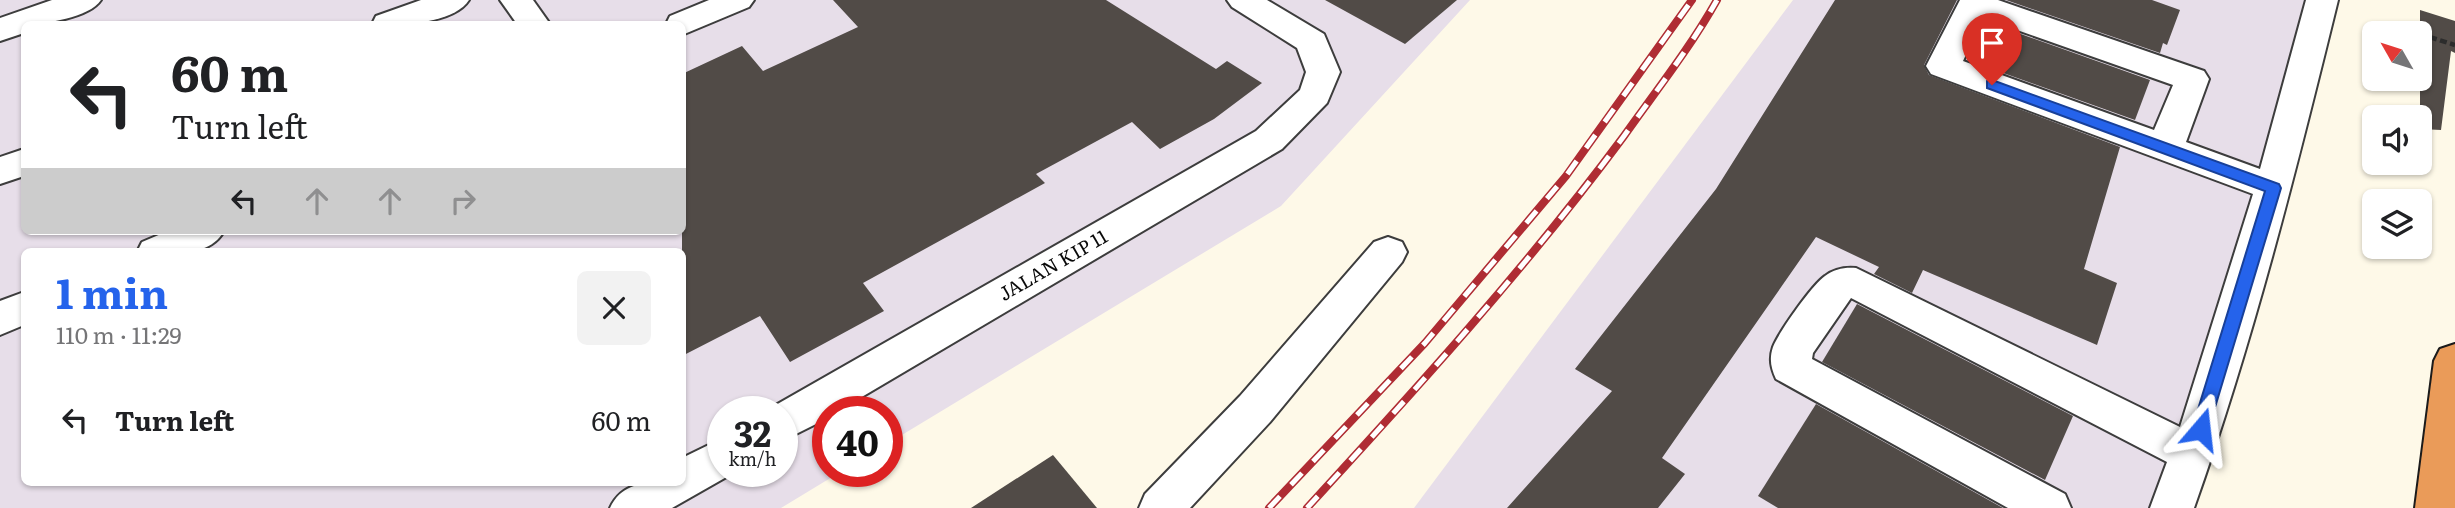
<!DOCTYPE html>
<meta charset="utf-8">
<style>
body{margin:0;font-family:Literata,serif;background:#f2f2f2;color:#202124;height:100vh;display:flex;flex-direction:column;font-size:26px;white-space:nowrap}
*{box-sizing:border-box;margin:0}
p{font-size:23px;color:#757577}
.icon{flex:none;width:38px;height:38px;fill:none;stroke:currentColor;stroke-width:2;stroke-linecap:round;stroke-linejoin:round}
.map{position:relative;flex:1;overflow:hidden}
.details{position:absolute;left:21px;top:248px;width:665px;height:238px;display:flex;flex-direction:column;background:#fff;border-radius:10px;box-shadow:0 2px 5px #0004}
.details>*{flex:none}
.banner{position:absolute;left:21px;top:21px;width:665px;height:214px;border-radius:10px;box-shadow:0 2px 5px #0004;background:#fff;color:#202124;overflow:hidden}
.needle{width:46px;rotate:309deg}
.buttons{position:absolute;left:2362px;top:21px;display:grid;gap:14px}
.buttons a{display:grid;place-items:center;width:70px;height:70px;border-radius:10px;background:#fff;box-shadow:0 2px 5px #0004;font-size:35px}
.speed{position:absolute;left:707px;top:396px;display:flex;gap:14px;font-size:35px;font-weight:700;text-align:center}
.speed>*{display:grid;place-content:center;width:91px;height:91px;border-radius:50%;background:#fff;box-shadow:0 2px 5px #0004;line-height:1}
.speed small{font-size:18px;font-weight:400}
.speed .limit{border:10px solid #d22;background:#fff;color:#111}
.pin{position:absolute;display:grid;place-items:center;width:60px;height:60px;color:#fff;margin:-72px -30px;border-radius:50% 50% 50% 0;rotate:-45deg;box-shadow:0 0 7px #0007}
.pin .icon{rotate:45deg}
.me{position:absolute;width:77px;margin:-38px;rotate:17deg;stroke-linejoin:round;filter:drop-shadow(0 0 5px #0008)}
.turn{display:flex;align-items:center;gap:24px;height:147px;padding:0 35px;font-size:32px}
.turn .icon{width:91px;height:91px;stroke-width:2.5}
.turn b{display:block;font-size:49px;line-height:60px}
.lanes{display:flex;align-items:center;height:66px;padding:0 35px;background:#0003;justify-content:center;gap:35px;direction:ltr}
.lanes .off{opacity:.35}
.round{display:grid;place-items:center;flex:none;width:74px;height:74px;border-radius:10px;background:#f2f2f2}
.headline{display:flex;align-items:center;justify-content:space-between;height:119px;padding:0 35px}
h1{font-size:42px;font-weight:700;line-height:52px;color:#2563eb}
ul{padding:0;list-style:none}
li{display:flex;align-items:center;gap:21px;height:105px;padding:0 35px}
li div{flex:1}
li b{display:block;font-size:26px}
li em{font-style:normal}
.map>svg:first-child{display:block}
.industrial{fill:#e7dee9;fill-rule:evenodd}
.building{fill:#514b47}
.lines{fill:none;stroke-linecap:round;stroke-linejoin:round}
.minor-casing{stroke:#3d3d3d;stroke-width:4}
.highway-casing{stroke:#1b1b1b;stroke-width:4}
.path{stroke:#2c2c2c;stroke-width:4.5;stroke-dasharray:7 3.5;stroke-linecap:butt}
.minor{fill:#fff;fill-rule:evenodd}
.highway{fill:#ea9b59;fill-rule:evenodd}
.rail-casing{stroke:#af2c33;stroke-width:8}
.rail{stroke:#fff;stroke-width:5;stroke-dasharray:16;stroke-linecap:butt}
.route{fill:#2563eb;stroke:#184099;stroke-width:2}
.labels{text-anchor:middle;stroke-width:7;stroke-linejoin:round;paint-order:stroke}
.street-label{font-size:19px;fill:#0a0a0a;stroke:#fff}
</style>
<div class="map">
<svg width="2455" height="508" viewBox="0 0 2455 508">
<rect width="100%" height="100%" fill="#fef9e8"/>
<g class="industrial">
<path d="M 0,0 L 1470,0 L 1281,206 L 887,444 L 887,411 L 828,411 L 828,471 L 842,471 L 781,508 L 0,508 ZM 24,24 L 682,24 L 682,231 L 24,231 ZM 24,252 L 682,252 L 682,483 L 24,483 ZM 723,411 L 782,411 L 782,471 L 723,471 Z"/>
<polygon points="1793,0 2339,0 2196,508 1414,508"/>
</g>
<g class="building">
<polygon points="833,0 1106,0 1216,69 1227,61 1262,83 1214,119 1160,149 1132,122 1036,174 1045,183 863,283 884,311 790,362 760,316 682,356 682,74 742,46 763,71 858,27"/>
<polygon points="1325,0 1457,0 1405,44"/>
<polygon points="1835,0 1957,0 1924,65 1929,75 2120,147 2084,269 2117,283 2097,345 1923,270 1912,293 1874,274 1879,267 1816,237 1662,458 1685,474 1658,508 1507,508 1612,391 1575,369 1716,189"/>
<polygon points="2006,0 2152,0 2180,10 2167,45 2163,43 2160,53"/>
<polygon points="2420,10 2455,21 2455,53 2451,51 2441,130 2420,129"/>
<polygon points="1984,21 2150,80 2135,120 1967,60"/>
<polygon points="1857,304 2073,416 2045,480 1822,362"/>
<polygon points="1816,404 2003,508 1778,508 1758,496"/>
<polygon points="1053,455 1097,508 971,508"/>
</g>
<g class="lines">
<g class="minor-casing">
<g id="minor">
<path d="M 52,0 L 101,0 C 89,18 45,24 24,24 L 24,33 L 0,41 L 0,18 Z"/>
<path d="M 421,0 L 469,0 C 454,24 397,26 372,24 L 376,16 Z"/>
<polygon points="500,0 533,0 550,24 517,24"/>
<polygon points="709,0 754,0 749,7 682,35 682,24 666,24 670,16"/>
<polygon points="1227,0 1267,0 1324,34 1340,72 1327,103 1282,149 838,411 828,411 828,418 782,441 782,411 767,410 1256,131 1300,90 1306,72 1297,48 1232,7"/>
<path d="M 1960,0 L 1998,0 L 2204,71 L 2209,79 L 2186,142 L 2260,169 L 2306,0 L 2338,0 C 2296,171 2253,342 2194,508 L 2150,508 L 2167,462 L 1851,298 L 1813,353 L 1812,359 L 2065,494 L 2071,508 L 2008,508 L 1776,379 C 1771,368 1769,359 1773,347 C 1779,332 1812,285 1825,276 C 1834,269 1845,267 1856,268 L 2180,427 L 2253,194 L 1931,74 L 1926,66 ZM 1983,18 L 2173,85 L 2154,130 L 1963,61 Z"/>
<polygon points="24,149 24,176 0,184 0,157"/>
<path d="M 168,231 L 224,231 C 208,260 165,252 137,252 L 142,242 Z"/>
<polygon points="1388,237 1402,242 1407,252 1402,262 1270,422 1190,508 1139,508 1145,494 1240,396 1374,242"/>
<polygon points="24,292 24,325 0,335 0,301"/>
<path d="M 723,438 L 723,471 L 737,471 L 672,508 L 610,508 C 624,478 653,483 682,483 L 682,458 Z"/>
</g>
</g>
<g class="highway-casing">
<polygon id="highway" points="2455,344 2455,508 2415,508 2434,361 2440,349"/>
</g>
<polyline class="path" points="2420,34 2455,45"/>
<use href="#minor" class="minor"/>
<use href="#highway" class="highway"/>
<g class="rail-casing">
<g id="rail">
<polyline points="1269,508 1425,343 1566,176 1692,0"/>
<path d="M 1307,508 C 1417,388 1527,267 1624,136 C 1656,91 1690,48 1717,0"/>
</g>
</g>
<use href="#rail" class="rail"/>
</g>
<polygon class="route" points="1992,80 2279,184 2281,188 2207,434 2201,436 2192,429 2265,191 1987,88 1987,81"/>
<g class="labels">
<g class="street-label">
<text transform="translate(1053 265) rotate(-30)" y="7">JALAN KIP 11</text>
</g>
</g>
</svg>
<div class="buttons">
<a><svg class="needle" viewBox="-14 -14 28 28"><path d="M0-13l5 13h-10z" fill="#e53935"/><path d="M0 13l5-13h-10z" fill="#757577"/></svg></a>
<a><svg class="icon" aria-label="sound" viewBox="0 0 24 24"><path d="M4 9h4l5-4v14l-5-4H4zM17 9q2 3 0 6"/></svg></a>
<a><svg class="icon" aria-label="layers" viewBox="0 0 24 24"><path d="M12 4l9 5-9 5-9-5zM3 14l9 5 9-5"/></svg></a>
</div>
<div class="speed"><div>32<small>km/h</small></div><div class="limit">40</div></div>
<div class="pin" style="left:1992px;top:85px;background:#d93025"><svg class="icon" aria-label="arrive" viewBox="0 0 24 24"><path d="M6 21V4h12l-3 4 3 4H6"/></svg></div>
<svg class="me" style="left:2201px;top:429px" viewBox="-20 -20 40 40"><path d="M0-17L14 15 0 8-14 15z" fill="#2563eb" stroke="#fff" stroke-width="4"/></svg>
<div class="banner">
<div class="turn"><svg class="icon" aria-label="left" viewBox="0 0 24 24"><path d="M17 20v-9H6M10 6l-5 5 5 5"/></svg><div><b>60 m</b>Turn left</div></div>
<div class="lanes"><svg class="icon" aria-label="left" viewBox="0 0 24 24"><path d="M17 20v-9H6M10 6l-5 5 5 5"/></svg><svg class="icon off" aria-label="ahead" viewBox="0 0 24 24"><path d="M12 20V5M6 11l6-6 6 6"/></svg><svg class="icon off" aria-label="ahead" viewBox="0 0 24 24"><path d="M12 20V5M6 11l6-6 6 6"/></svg><svg class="icon off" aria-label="right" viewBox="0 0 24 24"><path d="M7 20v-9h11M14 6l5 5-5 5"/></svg></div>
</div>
<section class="details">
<div class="headline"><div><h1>1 min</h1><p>110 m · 11:29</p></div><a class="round"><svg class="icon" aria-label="close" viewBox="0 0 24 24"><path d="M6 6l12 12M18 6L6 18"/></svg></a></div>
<ul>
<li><svg class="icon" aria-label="left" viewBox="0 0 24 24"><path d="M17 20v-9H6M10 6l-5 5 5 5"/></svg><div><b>Turn left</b></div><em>60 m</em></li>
</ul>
</section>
</div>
